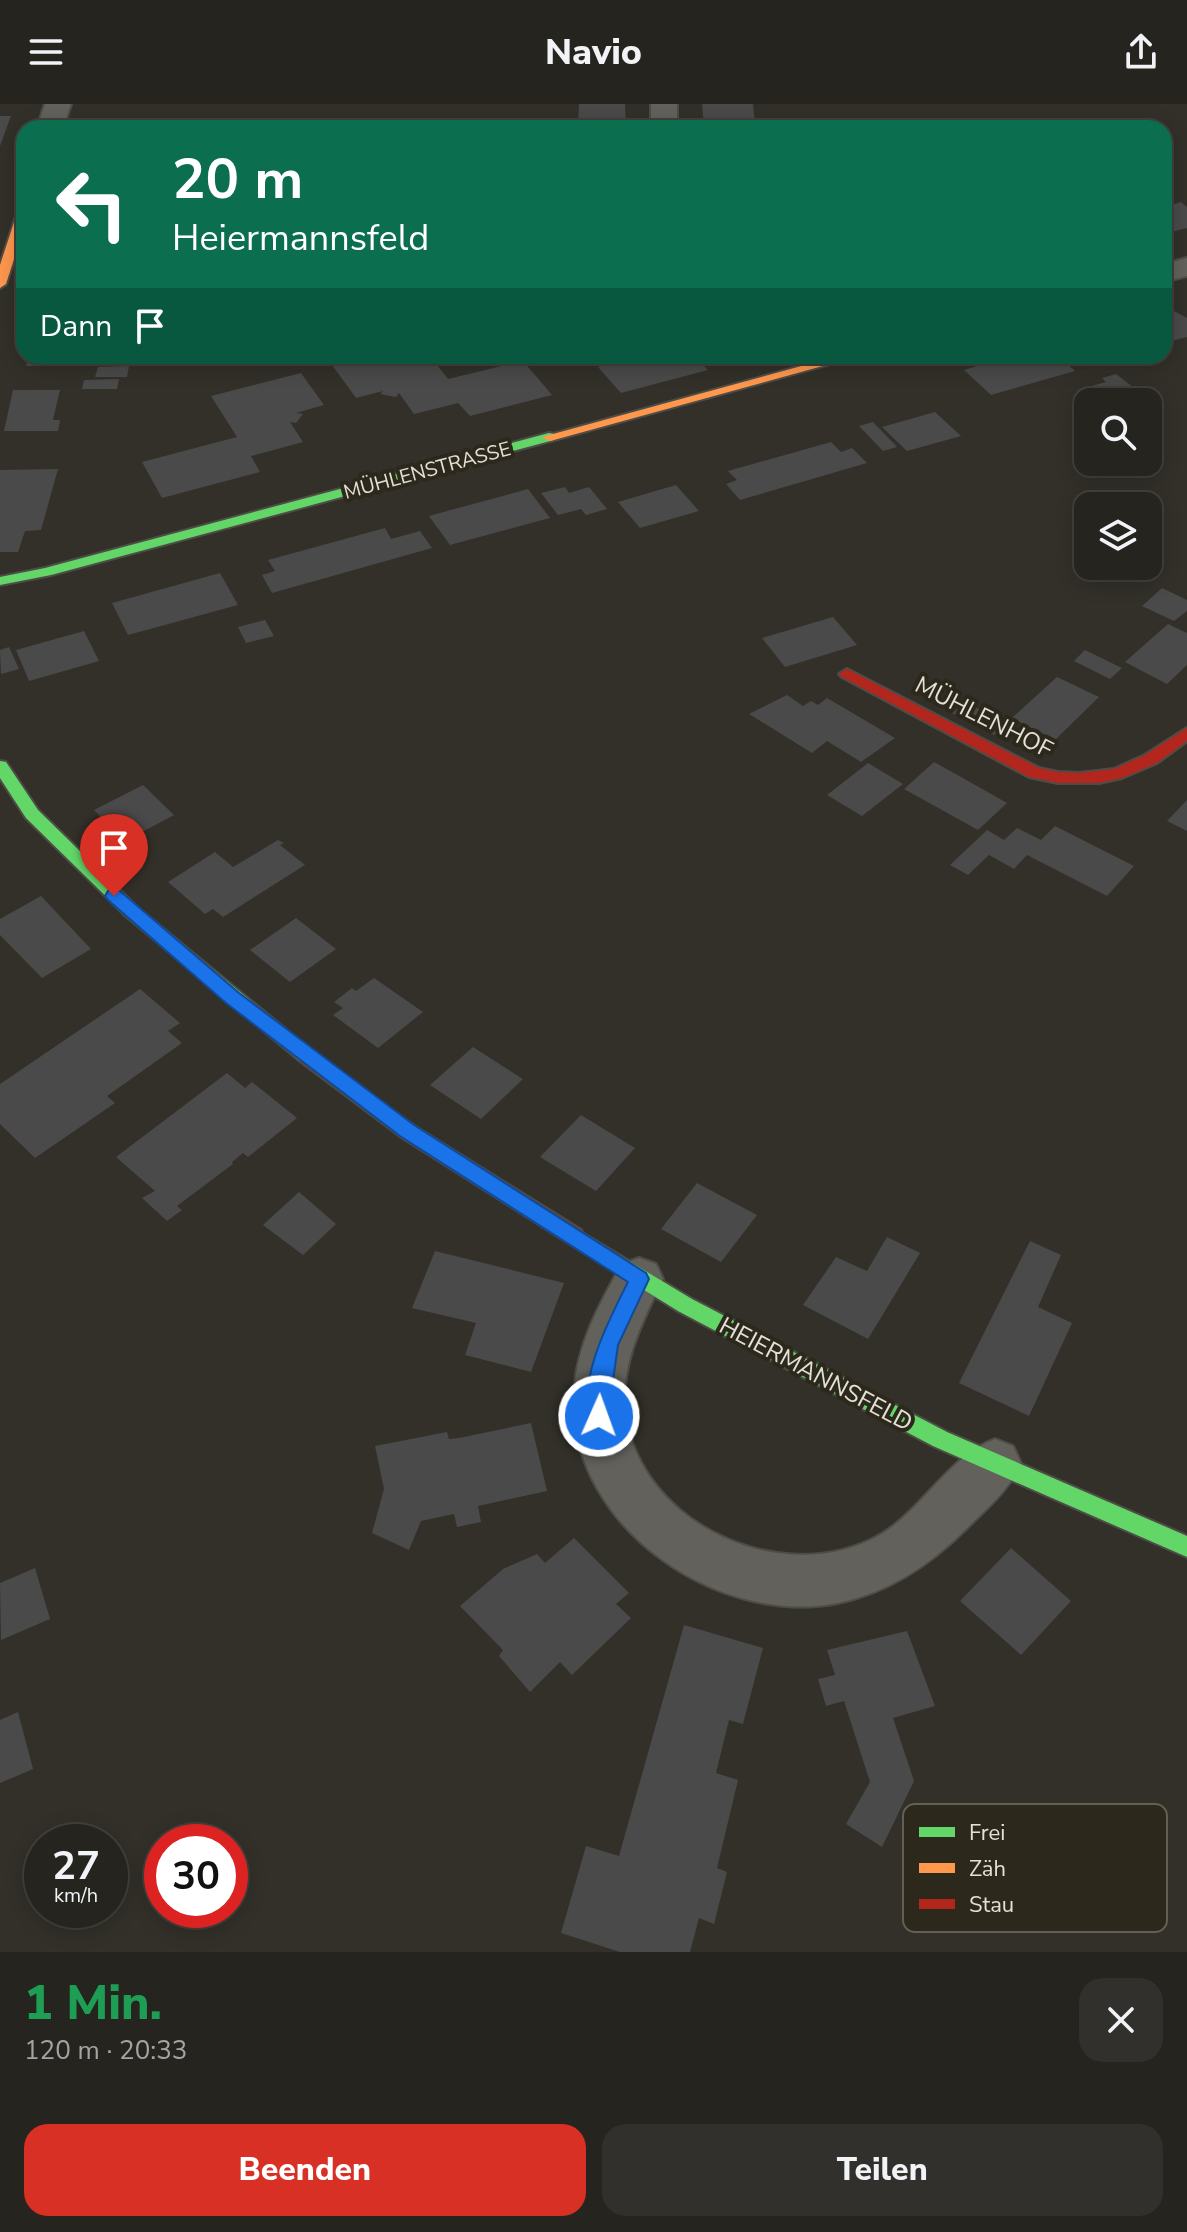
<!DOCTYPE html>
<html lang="de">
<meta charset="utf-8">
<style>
body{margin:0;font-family:"Nunito Sans",sans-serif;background:#32302c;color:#f1f3f6;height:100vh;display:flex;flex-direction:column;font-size:30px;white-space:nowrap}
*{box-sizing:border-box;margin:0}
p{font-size:26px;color:#a4a4a4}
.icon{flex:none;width:44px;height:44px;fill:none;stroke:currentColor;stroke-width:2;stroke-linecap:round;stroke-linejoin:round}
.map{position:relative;height:1848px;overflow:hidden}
.sheet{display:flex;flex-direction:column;background:#26241f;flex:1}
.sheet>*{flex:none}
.hud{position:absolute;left:16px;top:16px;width:1156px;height:244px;border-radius:24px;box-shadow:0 4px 20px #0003,0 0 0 2px #42413d;background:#0b6e4f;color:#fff;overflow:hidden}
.tools{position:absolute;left:1074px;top:284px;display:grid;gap:16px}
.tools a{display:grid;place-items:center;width:88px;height:88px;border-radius:16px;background:#26241f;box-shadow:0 4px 20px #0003,0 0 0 2px #42413d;font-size:40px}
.speed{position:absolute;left:24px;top:1720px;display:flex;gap:16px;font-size:40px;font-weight:700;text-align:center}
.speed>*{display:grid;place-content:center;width:104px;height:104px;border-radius:50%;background:#26241f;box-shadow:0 4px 20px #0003,0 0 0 2px #42413d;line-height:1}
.speed small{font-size:20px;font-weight:400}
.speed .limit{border:12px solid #d22;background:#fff;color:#111}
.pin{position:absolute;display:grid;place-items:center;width:68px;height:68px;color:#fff;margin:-82px -34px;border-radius:50% 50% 50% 0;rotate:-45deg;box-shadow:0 0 8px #0007}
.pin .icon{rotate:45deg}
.me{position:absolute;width:88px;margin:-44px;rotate:2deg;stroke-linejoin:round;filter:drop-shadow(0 0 6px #0008)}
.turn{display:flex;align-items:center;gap:28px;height:168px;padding:0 24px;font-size:36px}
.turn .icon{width:104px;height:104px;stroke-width:2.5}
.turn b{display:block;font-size:56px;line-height:68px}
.then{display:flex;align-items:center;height:76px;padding:0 24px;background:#0003;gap:16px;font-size:30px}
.round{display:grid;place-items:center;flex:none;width:84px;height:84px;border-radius:24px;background:#32302c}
.headline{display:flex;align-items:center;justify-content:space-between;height:136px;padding:0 24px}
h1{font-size:48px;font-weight:800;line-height:60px;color:#1e9e55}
.action{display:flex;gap:16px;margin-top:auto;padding:16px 24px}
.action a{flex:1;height:92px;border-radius:24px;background:#d93025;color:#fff;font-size:32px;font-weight:800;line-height:92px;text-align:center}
.action a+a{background:#32302c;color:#f1f3f6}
header{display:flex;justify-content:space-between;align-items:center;height:104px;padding:0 24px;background:#26241f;font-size:36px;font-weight:800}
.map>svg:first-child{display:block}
.building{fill:#4b4a4a}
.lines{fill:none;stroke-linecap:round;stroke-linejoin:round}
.street-casing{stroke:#4e4c46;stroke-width:4}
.fast-casing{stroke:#4e4c46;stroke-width:4}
.slow-casing{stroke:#4e4c46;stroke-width:4}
.jam-casing{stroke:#4e4c46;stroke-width:4}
.street{fill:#63615c;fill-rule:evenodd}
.fast{fill:#63d668;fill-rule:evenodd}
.slow{fill:#ff974d;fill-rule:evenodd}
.jam{fill:#b3261e;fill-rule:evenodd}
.route{fill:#1a73e8;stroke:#114b97;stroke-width:2}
.labels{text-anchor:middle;stroke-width:8;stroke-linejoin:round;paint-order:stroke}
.far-street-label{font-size:20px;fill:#e3e0d8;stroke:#2c281b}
.street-label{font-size:24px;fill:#e3e0d8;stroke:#2c281b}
.key{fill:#2c281b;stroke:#635f54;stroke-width:2}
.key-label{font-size:22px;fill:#e3e0d8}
</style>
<header><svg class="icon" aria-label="menu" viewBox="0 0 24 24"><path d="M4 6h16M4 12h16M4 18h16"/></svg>Navio<svg class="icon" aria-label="share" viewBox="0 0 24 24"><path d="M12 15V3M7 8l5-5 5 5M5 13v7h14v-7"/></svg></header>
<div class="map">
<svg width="1187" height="1848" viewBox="0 0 1187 1848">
<rect width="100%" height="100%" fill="#323029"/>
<g class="building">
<polygon points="579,0 625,0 626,24 578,21"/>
<polygon points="702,0 753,0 755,22 704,21"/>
<polygon points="0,12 11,12 0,42"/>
<polygon points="1181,98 1187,103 1187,124 1164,130 1164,103"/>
<polygon points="1174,207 1187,214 1187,233 1164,239 1164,210"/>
<polygon points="29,252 84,252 81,261 26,262"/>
<polygon points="369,252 430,252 448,275 523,257 552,291 470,312 458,299 414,310 399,289 396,293 380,290 383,287 356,294 332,261"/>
<polygon points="616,252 694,252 708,266 621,289 598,263 620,257"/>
<polygon points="1058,252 1075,267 991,291 964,266 1011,252"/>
<polygon points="129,262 127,273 95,273 98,263"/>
<polygon points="301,269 324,301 296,309 303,310 296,319 290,318 303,338 251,352 260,368 162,394 142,358 237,333 211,292"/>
<polygon points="1116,270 1138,287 1144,286 1153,293 1138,298 1124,294 1090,298 1077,286 1106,278 1102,274"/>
<polygon points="119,275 117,285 82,285 84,276"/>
<polygon points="13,286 60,286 53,316 60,316 58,327 4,327"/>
<polygon points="935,308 961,332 907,347 882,323"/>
<polygon points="873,318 897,343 883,347 859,322"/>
<polygon points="831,338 841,348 852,344 867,359 740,396 726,380 737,376 728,367"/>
<polygon points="58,365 41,426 25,427 18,448 0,448 0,366"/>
<polygon points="676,381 699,407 640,424 618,398"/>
<polygon points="565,383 569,389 589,383 607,405 586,411 581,405 558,411 541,389"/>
<polygon points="528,385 550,414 450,441 429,412"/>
<polygon points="385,424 391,435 420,427 432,444 272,489 262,471 275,467 268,456"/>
<polygon points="220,469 238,501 128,531 112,499"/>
<polygon points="1162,484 1187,496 1187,507 1174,517 1142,502"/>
<polygon points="833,513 857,541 785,563 762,534"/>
<polygon points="265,516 274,532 246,539 238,523"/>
<polygon points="1168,520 1187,529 1187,561 1167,580 1125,558"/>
<polygon points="84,527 99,557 29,577 16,546"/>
<polygon points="9,543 19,565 1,570 0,546"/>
<polygon points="1085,546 1122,564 1110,575 1074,557"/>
<polygon points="1057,573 1099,593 1055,636 1012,614"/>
<polygon points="787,591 803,602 811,597 818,601 827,594 895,634 861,658 827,637 812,649 749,610"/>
<polygon points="965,598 1006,619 994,631 952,609"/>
<polygon points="934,658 970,678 1007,699 978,726 904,685"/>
<polygon points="868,659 903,680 862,712 827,691"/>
<polygon points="143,681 174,711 125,737 94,706"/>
<polygon points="1187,696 1187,727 1167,717"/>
<polygon points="1055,722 1134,762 1107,792 1027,751 1014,765 989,751 968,771 950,761 987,726 1004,736 1017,724 1041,736"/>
<polygon points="278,736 284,739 280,741 305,761 223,813 213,805 205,810 168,778 215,748 233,763"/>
<polygon points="41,792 91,845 42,874 0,831 0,815"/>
<polygon points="296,814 336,845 290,878 250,846"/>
<polygon points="374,874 423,908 378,944 333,911 343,904 334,898 352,884 356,887"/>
<polygon points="140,885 180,919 168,927 182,939 107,992 115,999 35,1054 0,1020 0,980"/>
<polygon points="473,943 523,975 481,1015 430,981"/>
<polygon points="227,969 245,984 252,978 297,1014 248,1053 243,1049 232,1058 233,1060 177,1102 182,1106 167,1117 142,1094 155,1087 116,1053"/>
<polygon points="581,1011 635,1044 596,1087 540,1053"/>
<polygon points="697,1079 757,1111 721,1158 661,1125"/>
<polygon points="299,1088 336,1120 303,1151 263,1121"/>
<polygon points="887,1133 920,1149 868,1235 803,1201 836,1153 867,1167"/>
<polygon points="1030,1137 1061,1151 1038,1203 1072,1219 1029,1312 959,1279"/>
<polygon points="435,1147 564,1179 531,1268 465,1251 476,1219 412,1204"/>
<polygon points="531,1319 547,1387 478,1402 481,1418 457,1423 454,1410 421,1417 409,1446 372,1429 384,1385 375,1342 447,1328 449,1335 459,1334"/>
<polygon points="574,1434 629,1489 616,1500 631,1514 572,1571 560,1558 530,1588 499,1552 503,1546 460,1502 503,1465 537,1450 545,1459"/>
<polygon points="1011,1444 1071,1497 1021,1551 960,1497"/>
<polygon points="35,1464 50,1515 1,1536 0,1479"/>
<polygon points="684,1521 763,1544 743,1620 729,1616 716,1669 738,1676 717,1764 727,1768 714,1820 699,1814 690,1848 620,1848 561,1829 586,1742 619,1752"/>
<polygon points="907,1527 935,1602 893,1614 914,1677 882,1743 846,1720 870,1678 844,1597 826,1602 818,1575 835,1571 827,1546"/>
<polygon points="18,1608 33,1665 0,1679 0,1616"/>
</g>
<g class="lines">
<g class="street-casing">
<g id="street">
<polygon points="45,0 71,0 63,24 37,24"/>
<rect x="651" y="0" width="26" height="24"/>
<polygon points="1187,154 1187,172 1164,178 1164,160"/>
<path d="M 639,1154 L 656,1160 L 663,1175 C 642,1218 618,1264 626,1314 C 643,1418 773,1480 868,1437 C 919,1415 944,1354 995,1335 L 1013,1342 L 1021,1359 C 1010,1385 987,1404 967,1424 C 931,1460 890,1488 838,1499 C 719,1523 572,1424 574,1296 C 574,1247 598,1202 622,1160 Z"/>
</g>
</g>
<g class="fast-casing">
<g id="fast">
<polygon points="549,329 554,330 554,336 51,471 0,481 0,473 45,464"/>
<polygon points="0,657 6,658 38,706 138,804 312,947 315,952 312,957 300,957 126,812 26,714 0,674"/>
<polygon points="574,1124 692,1195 947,1328 1187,1432 1187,1453 933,1342 678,1207 567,1138 564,1132 567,1126"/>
</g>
</g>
<g class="slow-casing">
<g id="slow">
<polygon points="24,103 24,124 6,180 0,184 0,161 18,106"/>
<polygon points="838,252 859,252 554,336 549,337 542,333"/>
</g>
</g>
<g class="jam-casing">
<g id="jam">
<polygon points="847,565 1039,664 1058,668 1079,669 1114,665 1145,651 1187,624 1187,637 1157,659 1122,674 1099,679 1058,679 1029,673 842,573 839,570"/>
<polygon points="306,945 414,1022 581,1126 584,1132 581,1138 574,1140 567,1138 400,1032 300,957 297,952 300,947"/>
</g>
</g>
<use href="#street" class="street"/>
<use href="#fast" class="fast"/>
<use href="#slow" class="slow"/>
<use href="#jam" class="jam"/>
</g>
<path class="route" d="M 114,786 L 120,787 L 239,889 L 414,1021 L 646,1169 L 649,1175 L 618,1241 L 607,1318 L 599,1321 L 592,1318 C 574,1281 611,1212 628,1178 L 400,1032 L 226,899 L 108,796 L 105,792 L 108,787 Z"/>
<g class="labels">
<g class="far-street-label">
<text transform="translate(427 366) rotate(-15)" y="7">MÜHLENSTRASSE</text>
</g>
<g class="street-label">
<text transform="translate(984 613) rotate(27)" y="8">MÜHLENHOF</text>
<text transform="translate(816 1270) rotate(28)" y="8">HEIERMANNSFELD</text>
</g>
</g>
<rect x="903" y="1700" width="264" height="128" rx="12" class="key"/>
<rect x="919" y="1723" width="36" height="10" fill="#63d668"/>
<rect x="919" y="1759" width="36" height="10" fill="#ff974d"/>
<rect x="919" y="1795" width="36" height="10" fill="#b3261e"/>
<g class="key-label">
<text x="969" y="1736">Frei</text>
<text x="969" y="1772">Zäh</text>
<text x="969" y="1808">Stau</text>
</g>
</svg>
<div class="tools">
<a><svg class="icon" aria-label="search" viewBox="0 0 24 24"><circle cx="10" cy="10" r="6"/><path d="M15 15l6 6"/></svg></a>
<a><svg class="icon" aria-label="layers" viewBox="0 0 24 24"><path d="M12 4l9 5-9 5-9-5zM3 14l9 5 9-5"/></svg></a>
</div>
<div class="speed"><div>27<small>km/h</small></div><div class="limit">30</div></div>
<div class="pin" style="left:114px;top:792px;background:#d93025"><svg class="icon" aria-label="arrive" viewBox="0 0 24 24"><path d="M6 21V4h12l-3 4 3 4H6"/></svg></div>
<svg class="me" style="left:599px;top:1312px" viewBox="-20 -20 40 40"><circle r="17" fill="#1a73e8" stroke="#fff" stroke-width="3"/><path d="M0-11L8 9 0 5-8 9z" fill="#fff"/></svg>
<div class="hud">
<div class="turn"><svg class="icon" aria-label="left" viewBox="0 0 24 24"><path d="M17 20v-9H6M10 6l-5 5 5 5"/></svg><div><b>20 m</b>Heiermannsfeld</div></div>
<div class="then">Dann<svg class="icon" aria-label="arrive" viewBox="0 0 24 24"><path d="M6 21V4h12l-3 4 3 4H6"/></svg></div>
</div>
</div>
<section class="sheet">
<div class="headline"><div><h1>1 Min.</h1><p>120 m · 20:33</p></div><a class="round"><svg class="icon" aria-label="close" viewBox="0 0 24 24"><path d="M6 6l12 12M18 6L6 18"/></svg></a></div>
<div class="action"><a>Beenden</a><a>Teilen</a></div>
</section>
